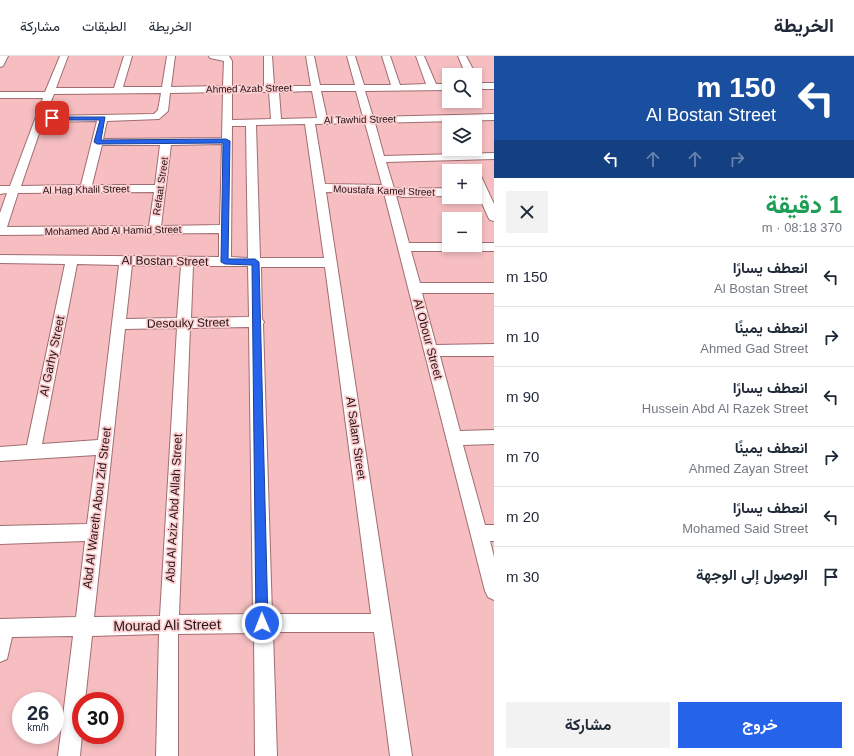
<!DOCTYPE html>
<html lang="ar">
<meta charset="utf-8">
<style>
body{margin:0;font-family:Helvetica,Vazirmatn,sans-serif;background:#f2f2f3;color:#1f2937;direction:rtl;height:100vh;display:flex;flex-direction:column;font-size:15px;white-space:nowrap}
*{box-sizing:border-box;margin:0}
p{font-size:13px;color:#747a83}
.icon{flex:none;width:22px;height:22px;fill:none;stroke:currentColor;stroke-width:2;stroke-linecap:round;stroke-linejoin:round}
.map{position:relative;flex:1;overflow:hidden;direction:ltr}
.drawer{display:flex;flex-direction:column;background:#fff;width:360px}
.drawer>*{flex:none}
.hud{background:#1a4fa0;color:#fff;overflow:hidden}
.fabs{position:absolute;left:442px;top:12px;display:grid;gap:8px}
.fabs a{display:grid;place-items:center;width:40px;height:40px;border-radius:0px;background:#fff;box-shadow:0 2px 6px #0003;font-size:20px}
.speed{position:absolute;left:12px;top:636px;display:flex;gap:8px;font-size:20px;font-weight:700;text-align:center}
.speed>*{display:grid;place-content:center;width:52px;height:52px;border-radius:50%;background:#fff;box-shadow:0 2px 6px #0003;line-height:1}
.speed small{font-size:10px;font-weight:400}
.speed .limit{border:6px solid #d22;background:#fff;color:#111}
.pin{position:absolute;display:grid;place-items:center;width:34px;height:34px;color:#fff;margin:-17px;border-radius:8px;box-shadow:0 2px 6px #0006}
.me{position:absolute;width:44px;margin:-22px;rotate:359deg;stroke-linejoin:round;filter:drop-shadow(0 0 3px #0008)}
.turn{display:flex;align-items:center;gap:14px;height:84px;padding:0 12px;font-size:18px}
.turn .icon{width:52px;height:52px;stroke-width:2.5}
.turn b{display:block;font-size:28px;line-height:34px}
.lanes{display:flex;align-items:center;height:38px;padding:0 12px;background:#0003;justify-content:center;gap:20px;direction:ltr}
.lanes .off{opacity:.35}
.round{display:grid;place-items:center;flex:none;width:42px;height:42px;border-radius:0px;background:#f2f2f3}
.summary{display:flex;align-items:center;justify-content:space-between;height:68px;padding:0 12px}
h1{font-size:24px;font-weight:700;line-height:30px;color:#1e9e55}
.button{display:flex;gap:8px;margin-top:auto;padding:8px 12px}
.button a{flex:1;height:46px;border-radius:0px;background:#2563eb;color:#fff;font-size:16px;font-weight:700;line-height:46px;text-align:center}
.button a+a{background:#f2f2f3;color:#1f2937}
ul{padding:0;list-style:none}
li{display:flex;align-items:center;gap:12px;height:60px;padding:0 12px;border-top:1px solid #e0e1e3}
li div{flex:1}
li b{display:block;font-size:15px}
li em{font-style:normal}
header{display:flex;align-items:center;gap:24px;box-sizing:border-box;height:56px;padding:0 20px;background:#fff;border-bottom:1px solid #e0e1e3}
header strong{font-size:19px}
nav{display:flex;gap:22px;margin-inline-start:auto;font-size:14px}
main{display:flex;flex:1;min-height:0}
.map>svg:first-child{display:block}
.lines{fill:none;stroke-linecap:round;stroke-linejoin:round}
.minor-casing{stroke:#a06d71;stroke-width:2}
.minor{fill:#fff;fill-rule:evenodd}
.route{fill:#2563eb;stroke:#184099}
.labels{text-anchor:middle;stroke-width:3.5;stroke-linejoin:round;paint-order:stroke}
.far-street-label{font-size:10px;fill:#271315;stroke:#fcced0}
.street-label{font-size:12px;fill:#271315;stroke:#fcced0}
.near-street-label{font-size:14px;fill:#271315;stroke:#fcced0}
</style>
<header>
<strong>الخريطة</strong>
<nav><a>الخريطة</a><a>الطبقات</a><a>مشاركة</a></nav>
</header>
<main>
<section class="drawer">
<div class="hud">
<div class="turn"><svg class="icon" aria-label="left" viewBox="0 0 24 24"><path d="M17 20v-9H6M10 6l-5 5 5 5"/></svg><div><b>150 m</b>Al Bostan Street</div></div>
<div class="lanes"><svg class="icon" aria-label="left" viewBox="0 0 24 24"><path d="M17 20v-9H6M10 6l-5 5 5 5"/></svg><svg class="icon off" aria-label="ahead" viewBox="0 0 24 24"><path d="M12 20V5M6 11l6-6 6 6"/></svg><svg class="icon off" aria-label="ahead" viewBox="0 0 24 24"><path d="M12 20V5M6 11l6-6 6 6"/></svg><svg class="icon off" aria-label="right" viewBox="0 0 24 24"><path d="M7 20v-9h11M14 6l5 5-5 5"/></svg></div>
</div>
<div class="summary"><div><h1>1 دقيقة</h1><p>370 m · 08:18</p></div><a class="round"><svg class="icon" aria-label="close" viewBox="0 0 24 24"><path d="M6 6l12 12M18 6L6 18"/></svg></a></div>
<ul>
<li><svg class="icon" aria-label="left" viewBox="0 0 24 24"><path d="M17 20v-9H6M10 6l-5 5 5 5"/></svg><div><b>انعطف يسارًا</b><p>Al Bostan Street</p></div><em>150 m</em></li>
<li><svg class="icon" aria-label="right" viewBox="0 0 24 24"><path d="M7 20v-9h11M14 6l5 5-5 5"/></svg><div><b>انعطف يمينًا</b><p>Ahmed Gad Street</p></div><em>10 m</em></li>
<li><svg class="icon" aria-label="left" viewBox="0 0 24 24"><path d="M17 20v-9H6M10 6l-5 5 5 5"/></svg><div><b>انعطف يسارًا</b><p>Hussein Abd Al Razek Street</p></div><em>90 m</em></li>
<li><svg class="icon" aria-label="right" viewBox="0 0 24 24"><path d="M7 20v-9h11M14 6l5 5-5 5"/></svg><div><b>انعطف يمينًا</b><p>Ahmed Zayan Street</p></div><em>70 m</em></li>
<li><svg class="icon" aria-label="left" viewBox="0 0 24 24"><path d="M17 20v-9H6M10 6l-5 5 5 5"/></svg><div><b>انعطف يسارًا</b><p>Mohamed Said Street</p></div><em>20 m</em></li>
<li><svg class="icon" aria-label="arrive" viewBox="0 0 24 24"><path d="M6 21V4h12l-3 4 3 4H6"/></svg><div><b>الوصول إلى الوجهة</b></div><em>30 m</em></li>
</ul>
<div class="button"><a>خروج</a><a>مشاركة</a></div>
</section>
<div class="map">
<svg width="494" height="700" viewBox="0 0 494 700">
<rect width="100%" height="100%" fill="#f6bec1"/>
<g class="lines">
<g class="minor-casing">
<g id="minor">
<polygon points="0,0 8,0 3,10 0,11"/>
<path d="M 60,0 L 68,0 L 56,32 L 114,32 L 124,0 L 132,0 L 123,31 L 162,31 L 167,0 L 175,0 L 171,31 L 223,30 L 224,5 L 210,2 L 209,0 L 229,0 L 232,5 L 232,30 L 264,30 L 264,0 L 272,0 L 274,29 L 277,30 L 311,30 L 306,0 L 314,0 L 320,29 L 355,29 L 347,0 L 355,0 L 364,29 L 391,29 L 382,0 L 390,0 L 400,29 L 426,28 L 416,0 L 424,0 L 436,28 L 449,28 L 449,34 L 365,35 L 373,61 L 494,58 L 494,64 L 375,67 L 384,100 L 494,97 L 494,103 L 386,106 L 394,132 L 402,133 L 449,132 L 449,140 L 402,141 L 396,139 L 409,187 L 449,187 L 449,189 L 475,189 L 475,187 L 494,187 L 494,195 L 411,195 L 420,227 L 494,227 L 494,237 L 422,237 L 436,289 L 494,288 L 494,300 L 440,300 L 460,375 L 494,374 L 494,388 L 463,389 L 485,469 L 494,469 L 494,485 L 490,485 L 494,501 L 494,544 L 488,541 L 485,535 L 384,137 L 326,136 L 412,700 L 390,700 L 374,576 L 273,576 L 277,700 L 255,700 L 254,577 L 178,578 L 178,700 L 156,700 L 159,578 L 92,580 L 85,645 L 81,645 L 82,679 L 80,700 L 58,700 L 73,580 L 12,581 L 7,603 L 0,606 L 0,563 L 76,561 L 85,485 L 0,488 L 0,470 L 87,468 L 96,399 L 0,405 L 0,391 L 27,389 L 65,208 L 0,207 L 0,199 L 219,201 L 219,177 L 0,179 L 0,157 L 7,137 L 0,138 L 0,130 L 10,130 L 43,42 L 0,42 L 0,36 L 45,36 ZM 312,35 L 317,62 L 281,63 L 279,36 ZM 321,35 L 356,35 L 363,61 L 327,62 ZM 223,36 L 222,82 L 103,83 L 107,65 L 159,63 L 168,55 L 170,37 ZM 232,36 L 269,36 L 271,63 L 232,64 ZM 161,37 L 158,54 L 154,58 L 45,60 L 54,38 ZM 97,65 L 81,129 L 21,130 L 43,66 ZM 365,67 L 382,129 L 325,128 L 315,68 ZM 305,68 L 324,202 L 260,202 L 256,69 ZM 232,70 L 246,70 L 248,202 L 231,201 ZM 222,88 L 220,169 L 161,170 L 171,89 ZM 102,89 L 160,89 L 155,129 L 92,129 ZM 154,136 L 149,170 L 7,171 L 18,137 ZM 77,208 L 119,209 L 98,384 L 42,388 ZM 132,209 L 181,210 L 177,262 L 126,263 ZM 193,210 L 248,210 L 249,261 L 191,262 ZM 261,211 L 325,211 L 371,558 L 272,558 L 263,268 L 264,266 L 262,263 ZM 249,271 L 253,558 L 179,559 L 190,272 ZM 177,272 L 160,560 L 94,561 L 125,273 Z"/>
<polygon points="458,0 466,0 476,19 475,20 466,19"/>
<rect x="475" y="27" width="19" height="6"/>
<polygon points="473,115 479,116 480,118 494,148 494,165 490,164 488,161 475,131 475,115"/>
</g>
</g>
<use href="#minor" class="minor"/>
</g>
<polygon class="route" points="49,61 105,61 101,84 226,83 230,85 228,203 255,203 259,206 268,567 266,571 262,573 258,571 256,567 252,209 225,208 221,206 223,87 97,88 94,86 100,64 49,64"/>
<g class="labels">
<g class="far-street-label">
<text transform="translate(249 32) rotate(-1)" y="4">Ahmed Azab Street</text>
<text transform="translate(360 63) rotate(-1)" y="4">Al Tawhid Street</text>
<text transform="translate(160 130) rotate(-82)" y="4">Refaat Street</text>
<text transform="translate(86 133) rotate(-1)" y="4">Al Hag Khalil Street</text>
<text transform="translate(384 134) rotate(2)" y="4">Moustafa Kamel Street</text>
<text transform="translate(113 174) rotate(-1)" y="4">Mohamed Abd Al Hamid Street</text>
</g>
<g class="street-label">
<text transform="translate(165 205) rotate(1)" y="4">Al Bostan Street</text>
<text transform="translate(188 267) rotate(-1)" y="4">Desouky Street</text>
<text transform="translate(428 283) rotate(75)" y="4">Al Obour Street</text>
<text transform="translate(52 300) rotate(-78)" y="4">Al Garhy Street</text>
<text transform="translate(356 382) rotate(82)" y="4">Al Salam Street</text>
<text transform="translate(97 452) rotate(-83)" y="4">Abd Al Wareth Abou Zid Street</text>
<text transform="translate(174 452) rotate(-87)" y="4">Abd Al Aziz Abd Allah Street</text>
</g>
<g class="near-street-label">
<text transform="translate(167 569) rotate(-1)" y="5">Mourad Ali Street</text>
</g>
</g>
</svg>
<div class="fabs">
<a><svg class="icon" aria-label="search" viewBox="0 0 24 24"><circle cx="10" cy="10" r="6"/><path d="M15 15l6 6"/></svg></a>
<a><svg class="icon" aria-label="layers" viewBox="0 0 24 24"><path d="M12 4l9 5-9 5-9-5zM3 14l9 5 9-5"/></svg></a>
<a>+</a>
<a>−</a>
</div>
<div class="speed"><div>26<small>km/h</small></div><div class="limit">30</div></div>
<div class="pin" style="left:52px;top:62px;background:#d93025"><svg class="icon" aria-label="arrive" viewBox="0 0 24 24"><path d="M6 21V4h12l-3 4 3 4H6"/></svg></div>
<svg class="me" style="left:262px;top:567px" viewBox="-20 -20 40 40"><circle r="17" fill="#2563eb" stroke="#fff" stroke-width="3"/><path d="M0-11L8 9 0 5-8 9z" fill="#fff"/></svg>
</div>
</main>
